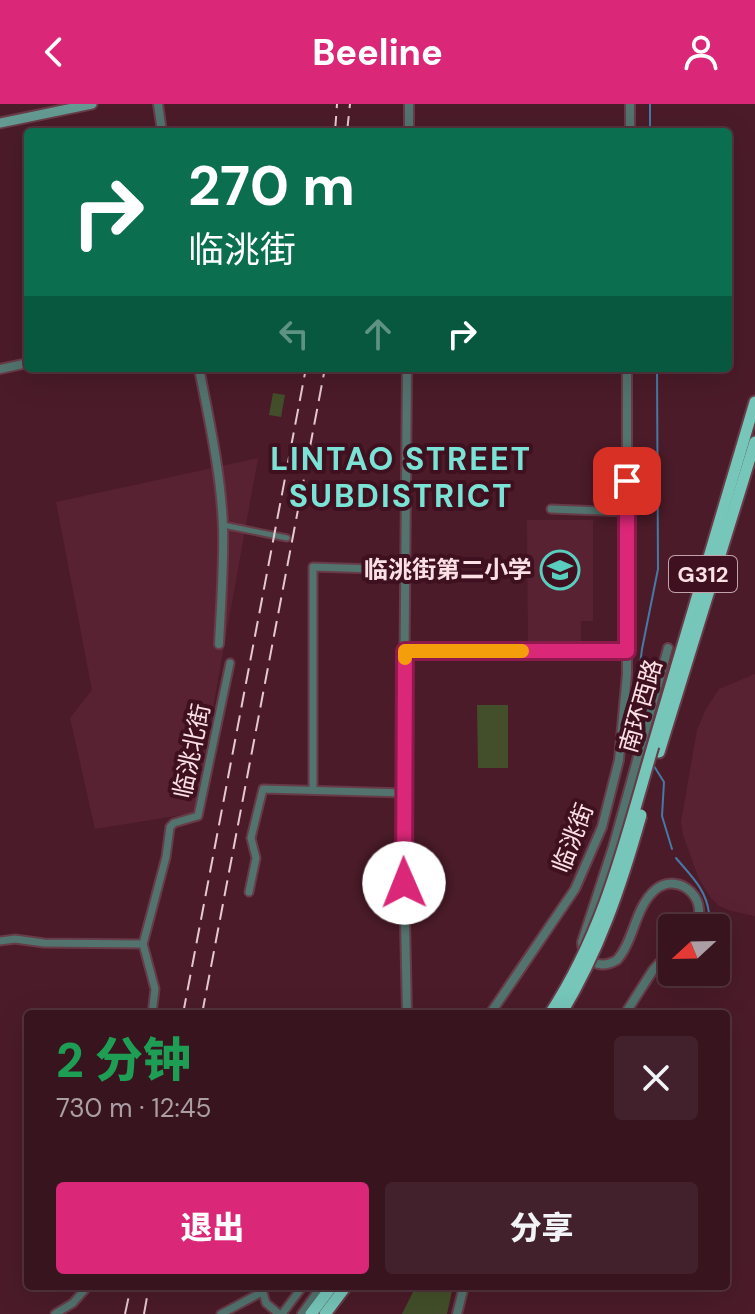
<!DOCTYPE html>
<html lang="zh">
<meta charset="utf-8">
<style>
body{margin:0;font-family:"DM Sans","Noto Sans SC",sans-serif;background:#43212c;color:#f1f3f6;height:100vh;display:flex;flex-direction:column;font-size:30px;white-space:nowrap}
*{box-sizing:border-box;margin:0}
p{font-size:26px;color:#ab9ea4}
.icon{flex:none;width:44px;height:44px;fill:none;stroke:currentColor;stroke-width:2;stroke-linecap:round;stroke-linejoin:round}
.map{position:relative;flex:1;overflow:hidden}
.side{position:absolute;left:24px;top:906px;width:706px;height:280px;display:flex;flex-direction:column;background:#38141f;border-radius:8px;box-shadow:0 8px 32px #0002,0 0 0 2px #52333d}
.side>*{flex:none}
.guide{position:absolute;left:24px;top:24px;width:708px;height:244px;border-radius:8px;box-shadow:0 8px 32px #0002,0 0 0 2px #52333d;background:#0b6e4f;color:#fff;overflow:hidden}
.needle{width:52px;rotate:248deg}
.controls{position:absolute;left:658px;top:810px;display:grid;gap:16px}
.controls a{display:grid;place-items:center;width:72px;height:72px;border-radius:8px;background:#38141f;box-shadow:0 8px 32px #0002,0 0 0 2px #52333d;font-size:40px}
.pin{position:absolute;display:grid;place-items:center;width:68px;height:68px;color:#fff;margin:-34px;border-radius:16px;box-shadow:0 4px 12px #0006}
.me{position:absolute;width:88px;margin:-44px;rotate:359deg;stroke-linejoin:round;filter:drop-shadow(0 0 6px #0008)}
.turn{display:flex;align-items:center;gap:28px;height:168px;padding:0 32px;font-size:36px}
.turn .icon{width:104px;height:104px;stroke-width:2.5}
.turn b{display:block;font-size:56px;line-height:68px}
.lanes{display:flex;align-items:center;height:76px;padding:0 32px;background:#0003;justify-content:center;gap:40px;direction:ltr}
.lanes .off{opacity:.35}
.round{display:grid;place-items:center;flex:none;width:84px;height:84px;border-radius:8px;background:#43212c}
.summary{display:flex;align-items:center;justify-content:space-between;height:136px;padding:0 32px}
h1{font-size:48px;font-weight:800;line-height:60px;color:#1e9e55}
.button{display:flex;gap:16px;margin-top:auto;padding:16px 32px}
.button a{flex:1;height:92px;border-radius:8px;background:#db2777;color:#fff;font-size:32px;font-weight:800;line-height:92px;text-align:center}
.button a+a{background:#43212c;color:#f1f3f6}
header{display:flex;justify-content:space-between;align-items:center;height:104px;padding:0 32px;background:#db2777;color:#fff;font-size:36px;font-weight:800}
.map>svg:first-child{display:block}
.built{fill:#592233}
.green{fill:#434f2a}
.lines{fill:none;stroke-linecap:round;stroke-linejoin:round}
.stream{stroke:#447aa4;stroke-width:2}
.pedestrian-casing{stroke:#673b47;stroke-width:9}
.minor-casing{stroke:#673b47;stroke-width:11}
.tertiary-casing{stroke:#673b47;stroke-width:12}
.secondary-casing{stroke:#673b47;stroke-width:13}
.trunk-casing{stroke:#673b47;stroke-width:15}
.pedestrian{stroke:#52736e;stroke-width:5}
.minor{stroke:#52736e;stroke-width:7}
.tertiary{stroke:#52736e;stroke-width:8}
.secondary{stroke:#649a92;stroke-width:9}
.trunk{stroke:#76c6ba;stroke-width:11}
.rail{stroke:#e6c9d0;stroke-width:2;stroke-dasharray:16 8;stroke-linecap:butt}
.trunk-bridge-casing{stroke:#673b47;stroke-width:15;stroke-linecap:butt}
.trunk-bridge{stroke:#76c6ba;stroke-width:11}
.route-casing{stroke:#8e194d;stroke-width:20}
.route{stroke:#db2777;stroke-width:14}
.slow{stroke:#f59e0b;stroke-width:14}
.labels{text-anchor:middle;stroke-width:8;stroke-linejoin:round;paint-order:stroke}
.shield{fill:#3f1120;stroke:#c3a3ab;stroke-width:2}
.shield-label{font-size:22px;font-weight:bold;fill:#fbe1e6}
.poi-label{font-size:24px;font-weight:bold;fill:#fbe1e6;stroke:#3f1120;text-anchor:end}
.street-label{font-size:24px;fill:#fbe1e6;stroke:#3f1120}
.district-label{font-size:32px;font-weight:bold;letter-spacing:2px;fill:#7be3d5;stroke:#3f1120}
</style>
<header><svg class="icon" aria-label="back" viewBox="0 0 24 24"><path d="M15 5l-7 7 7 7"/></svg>Beeline<svg class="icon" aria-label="person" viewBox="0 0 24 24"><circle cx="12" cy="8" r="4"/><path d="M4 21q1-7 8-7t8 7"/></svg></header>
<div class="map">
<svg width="755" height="1210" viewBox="0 0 755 1210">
<rect width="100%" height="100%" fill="#4b1b29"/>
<g class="built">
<polygon points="258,354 194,709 95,725 70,614 92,586 56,398"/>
<polygon points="527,416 593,416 593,517 581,517 581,543 528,544"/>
<polygon points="755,570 755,812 731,807 719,802 711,794 699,775 683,731 681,718 697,626 706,605 719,585"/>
</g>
<g class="green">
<polygon points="273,289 285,291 281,313 269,311"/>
<polygon points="477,601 508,601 508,664 478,664"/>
<polygon points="416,1182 453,1182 447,1210 402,1210"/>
</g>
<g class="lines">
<g class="stream">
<polyline points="650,0 650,28"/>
<polyline points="637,638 632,624 642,545 658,465 657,264"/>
<polyline points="652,659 664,678 662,712 672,745"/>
<path d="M 676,754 C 691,772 706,785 709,809"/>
</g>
<g class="pedestrian-casing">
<polyline id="pedestrian" points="223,421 287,434"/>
</g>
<g class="minor-casing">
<g id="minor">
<polyline points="551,405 627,408"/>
<polyline points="405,547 627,547"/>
<polyline points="313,686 313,463 405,466"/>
<polyline points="249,788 256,754 251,734 263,685 404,689"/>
<polyline points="0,837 15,835 44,839 143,840"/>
<polyline points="152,910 155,885 143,840 166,753 170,723 174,719 198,712 230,559"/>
<polyline points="261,1182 266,1199 279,1210"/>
<polyline points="55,1210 73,1199 88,1182"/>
<polyline points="221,1210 262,1188"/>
<polyline points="282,1210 303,1182"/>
</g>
</g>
<g class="tertiary-casing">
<g id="tertiary">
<polyline points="158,0 162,28"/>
<polyline points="409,28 409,0"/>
<polyline points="630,28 630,0"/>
<path d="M 199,264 C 209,316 221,369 223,423 C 224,462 221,501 219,540"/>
<polyline points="0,265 28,259"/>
<path d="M 668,544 L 613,743 L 582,838 C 583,858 599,866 617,856 C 634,837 635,803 655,786 C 680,765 714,800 692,824"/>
<polyline points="407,910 403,723 407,264"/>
<polyline points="490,910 575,785 602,723 619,656 627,570 627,264"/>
<polyline points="625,910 653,866 672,845"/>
<polyline points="302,1210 322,1182"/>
<polyline points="457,1210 464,1182"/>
</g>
</g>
<g class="secondary-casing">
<polyline id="secondary" points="0,19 92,0"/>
</g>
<g class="trunk-casing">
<g id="trunk">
<polyline points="653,642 755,298"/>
<polyline points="659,648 755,338"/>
<polyline points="311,1210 332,1182"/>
<polyline points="325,1210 346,1182"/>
</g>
</g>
<use href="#pedestrian" class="pedestrian"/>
<use href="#minor" class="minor"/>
<use href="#tertiary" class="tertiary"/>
<use href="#secondary" class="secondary"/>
<use href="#trunk" class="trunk"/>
<g class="rail">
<polyline points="335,28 337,0"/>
<polyline points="347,28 350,0"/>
<polyline points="183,910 306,264"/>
<polyline points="202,910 325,264"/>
<polyline points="125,1210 131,1182"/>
<polyline points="144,1210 149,1182"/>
</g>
<g class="trunk-bridge-casing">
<g id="trunk-bridge">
<path d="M 550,910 C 605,826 625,737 653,642"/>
<path d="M 561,910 C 599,847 621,782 641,711"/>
</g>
</g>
<use href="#trunk-bridge" class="trunk-bridge"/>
</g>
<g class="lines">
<g class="route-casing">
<polyline id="route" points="404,779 405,547 627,547 627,377"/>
</g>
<use href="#route" class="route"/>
<polyline class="slow" points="405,554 405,547 522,547"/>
</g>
<defs>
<g id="school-ring" transform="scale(2)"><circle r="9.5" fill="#3f1120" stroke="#59cebf" stroke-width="1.5"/><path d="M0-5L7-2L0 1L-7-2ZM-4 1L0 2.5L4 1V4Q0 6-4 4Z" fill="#59cebf"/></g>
</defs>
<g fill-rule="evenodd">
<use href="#school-ring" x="560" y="466"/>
</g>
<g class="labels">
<rect class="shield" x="669" y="452" width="68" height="36" rx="6"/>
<g class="shield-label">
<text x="703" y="478">G312</text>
</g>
<g class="poi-label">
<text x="532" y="474">临洮街第二小学</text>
</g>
<g class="street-label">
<text transform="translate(641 602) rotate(-74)" y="8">南环西路</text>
<text transform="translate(192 647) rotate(-78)" y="8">临洮北街</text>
<text transform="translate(573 734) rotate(-69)" y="8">临洮街</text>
</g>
<g class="district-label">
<text x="401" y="366">LINTAO STREET<tspan x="401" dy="37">SUBDISTRICT</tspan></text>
</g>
</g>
</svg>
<div class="controls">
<a><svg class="needle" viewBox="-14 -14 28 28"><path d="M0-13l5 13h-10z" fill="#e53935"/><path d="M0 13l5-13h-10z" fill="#ab9ea4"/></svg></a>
</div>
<div class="pin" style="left:627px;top:377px;background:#d93025"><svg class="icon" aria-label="arrive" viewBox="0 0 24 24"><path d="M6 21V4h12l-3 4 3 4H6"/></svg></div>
<svg class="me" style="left:404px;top:779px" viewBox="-20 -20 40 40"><circle r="19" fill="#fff"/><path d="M0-13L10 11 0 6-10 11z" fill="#db2777"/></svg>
<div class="guide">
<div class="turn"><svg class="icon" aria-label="right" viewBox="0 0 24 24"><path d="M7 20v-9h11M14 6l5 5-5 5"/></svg><div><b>270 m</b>临洮街</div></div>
<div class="lanes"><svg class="icon off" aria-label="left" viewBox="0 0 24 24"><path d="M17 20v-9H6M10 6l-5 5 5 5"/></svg><svg class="icon off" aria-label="ahead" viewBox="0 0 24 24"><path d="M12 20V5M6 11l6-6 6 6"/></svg><svg class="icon" aria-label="right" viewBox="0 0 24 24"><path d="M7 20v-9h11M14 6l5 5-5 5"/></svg></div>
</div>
<section class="side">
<div class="summary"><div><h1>2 分钟</h1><p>730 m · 12:45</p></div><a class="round"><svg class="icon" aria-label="close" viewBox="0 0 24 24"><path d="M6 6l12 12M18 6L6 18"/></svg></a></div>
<div class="button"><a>退出</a><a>分享</a></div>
</section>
</div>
